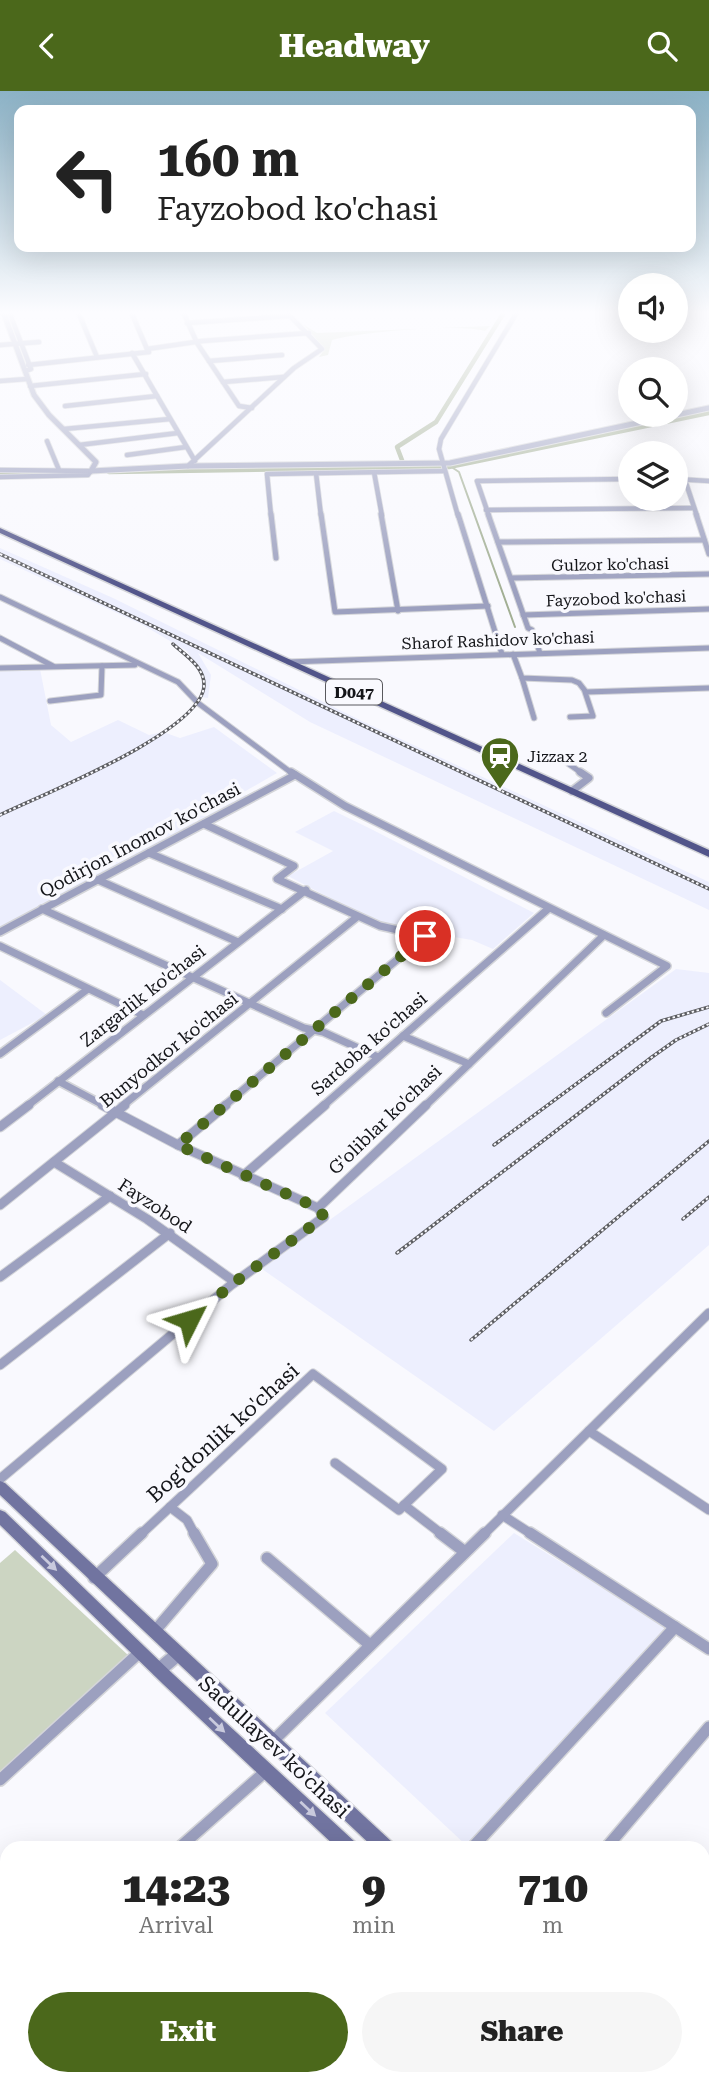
<!DOCTYPE html>
<style>
body{margin:0;font-family:"Roboto Serif",serif;background:#f6f6f6;color:#222;height:100vh;display:flex;flex-direction:column;font-size:26px;white-space:nowrap}
*{box-sizing:border-box;margin:0}
p{font-size:23px;color:#767676}
.icon{flex:none;width:38px;height:38px;fill:none;stroke:currentColor;stroke-width:2;stroke-linecap:round;stroke-linejoin:round}
.map{position:relative;flex:1;overflow:hidden}
.details{position:absolute;left:0px;top:1750px;width:710px;height:245px;display:flex;flex-direction:column;background:#fff;border-radius:21px 21px 0 0;box-shadow:0 7px 28px #0002}
.details>*{flex:none}
.hud{position:absolute;left:14px;top:14px;width:682px;height:147px;border-radius:14px;box-shadow:0 7px 28px #0002;background:#fff;color:#222;overflow:hidden}
.controls{position:absolute;left:618px;top:182px;display:grid;gap:14px}
.controls a{display:grid;place-items:center;width:70px;height:70px;border-radius:50%;background:#fff;box-shadow:0 7px 28px #0002;font-size:35px}
.pin{position:absolute;display:grid;place-items:center;width:60px;height:60px;color:#fff;margin:-30px;border:4px solid #fff;border-radius:50%;box-shadow:0 2px 7px #0007}
.me{position:absolute;width:77px;margin:-38px;rotate:50deg;stroke-linejoin:round;filter:drop-shadow(0 0 5px #0008)}
.turn{display:flex;align-items:center;gap:24px;height:147px;padding:0 28px;font-size:32px}
.turn .icon{width:91px;height:91px;stroke-width:2.5}
.turn b{display:block;font-size:49px;line-height:60px}
.eta{display:flex;justify-content:space-evenly;align-items:center;height:119px;text-align:center}
.eta b{font-size:42px;font-weight:800;line-height:49px}
.action{display:flex;gap:14px;margin-top:auto;padding:14px 28px}
.action a{flex:1;height:80px;border-radius:42px;background:#4b681b;color:#fff;font-size:28px;font-weight:800;line-height:80px;text-align:center}
.action a+a{background:#f6f6f6;color:#222}
header{display:flex;justify-content:space-between;align-items:center;height:91px;padding:0 28px;background:#4b681b;color:#fff;font-size:32px;font-weight:800}
.map>svg:first-child{display:block}
.built{fill:#edeffe}
.green{fill:#ccd5c2}
.lines{fill:none;stroke-linecap:round;stroke-linejoin:round}
.stream{stroke:#a2af94;stroke-width:2}
.canal{stroke:#a2af94;stroke-width:4.5}
.minor-far4-casing{stroke:#d4d5d9;stroke-width:6}
.minor-far3-casing{stroke:#d4d5d9;stroke-width:7}
.minor-far2-casing{stroke:#d4d5d9;stroke-width:10}
.minor-far1-casing{stroke:#d4d5d9;stroke-width:11}
.minor-casing{stroke:#d4d5d9;stroke-width:14}
.tertiary-far1-casing{stroke:#d4d5d9;stroke-width:7}
.tertiary-casing{stroke:#d4d5d9;stroke-width:17}
.secondary-casing{stroke:#d4d5d9;stroke-width:3}
.primary-casing{stroke:#d4d5d9;stroke-width:3}
.minor-far4{stroke:#9ca0bf;stroke-width:4.5}
.minor-far3{stroke:#9ca0bf;stroke-width:5}
.minor-far2{stroke:#9ca0bf;stroke-width:7}
.minor-far1{stroke:#9ca0bf;stroke-width:9}
.minor{stroke:#9ca0bf;stroke-width:11}
.tertiary-far1{stroke:#9ca0bf;stroke-width:5}
.tertiary{stroke:#9ca0bf;stroke-width:14}
.secondary{fill:#7174a0;fill-rule:evenodd}
.primary{fill:#52558a;fill-rule:evenodd}
.rail-casing{stroke:#5c5d61;stroke-width:3.5}
.rail{stroke:#f9f9fe;stroke-width:2;stroke-dasharray:2.5;stroke-linecap:butt}
.oneway{fill:#c9cadd}
.route{stroke:#4b681b;stroke-width:12;stroke-dasharray:0 21.6}
.labels{text-anchor:middle;stroke-width:7;stroke-linejoin:round;paint-order:stroke}
.far-street-label{font-size:16px;fill:#141519;stroke:#f9f9fe}
.shield{fill:#f9f9fe;stroke:#59595e;stroke-width:2}
.shield-label{font-size:16px;font-weight:bold;fill:#141519}
.far-poi-label{font-size:16px;fill:#141519;stroke:#f9f9fe;text-anchor:start}
.street-label{font-size:18px;fill:#141519;stroke:#f9f9fe}
.near-street-label{font-size:21px;fill:#141519;stroke:#f9f9fe}
</style>
<header><svg class="icon" aria-label="back" viewBox="0 0 24 24"><path d="M15 5l-7 7 7 7"/></svg>Headway<svg class="icon" aria-label="search" viewBox="0 0 24 24"><circle cx="10" cy="10" r="6"/><path d="M15 15l6 6"/></svg></header>
<div class="map">
<svg width="709" height="1995" viewBox="0 0 709 1995">
<rect width="100%" height="100%" fill="#f9f9fe"/>
<g class="built">
<polygon points="0,457 113,507 364,631 709,791 709,819 310,631 198,562 211,584 208,607 201,606 202,583 187,560 141,533 0,468"/>
<polygon points="40,578 51,634 71,651 118,629 149,644 163,641 180,647 214,636 277,682 242,702 248,705 0,836 0,579"/>
<polygon points="334,720 371,738 534,822 493,858 472,849 381,834 288,785 333,760 295,741"/>
<polygon points="676,878 709,882 709,1154 494,1340 262,1178"/>
<polygon points="0,889 47,924 0,949"/>
<polygon points="514,1442 669,1538 467,1755 325,1622"/>
</g>
<g class="green">
<path d="M 304,234 L 317,242 L 490,235 L 485,240 C 462,232 356,241 332,249 L 328,264 L 319,266 L 325,258 Z"/>
<polygon points="15,1459 129,1565 0,1681 0,1472"/>
</g>
<g class="lines">
<polyline class="stream" points="450,375 459,381 515,536"/>
<g class="canal">
<polyline points="405,377 397,356 436,331 503,223"/>
<polyline points="109,381 449,376 709,322"/>
<polyline points="0,383 64,382"/>
</g>
<g class="minor-far4-casing">
<g id="minor-far4">
<polyline points="10,223 31,278 25,280"/>
<polyline points="79,223 97,266"/>
<polyline points="132,223 147,258"/>
<polyline points="184,223 197,252 239,315 252,317"/>
<polyline points="187,232 289,225"/>
<polyline points="0,254 39,251"/>
<polyline points="132,262 195,370"/>
<polyline points="209,270 282,264"/>
<polyline points="28,274 149,261 147,258 202,250 309,242"/>
<polyline points="0,290 27,288"/>
<polyline points="223,291 283,286"/>
<polyline points="30,295 146,283"/>
<polyline points="65,315 157,305"/>
<polyline points="64,338 170,328"/>
<polyline points="47,350 59,379"/>
<polyline points="79,354 178,342"/>
<polyline points="127,364 186,356"/>
<polyline points="188,375 294,277 322,258 288,223"/>
<polyline points="0,379 91,380 88,384 0,386"/>
<polyline points="374,381 382,425"/>
<polyline points="316,382 321,425"/>
<polyline points="676,388 709,390"/>
<polyline points="685,389 697,425"/>
<polyline points="486,419 694,417"/>
<polyline points="271,425 267,383 444,380"/>
<polyline points="458,425 439,358 441,348 516,223"/>
<polyline points="489,425 477,390 630,388"/>
</g>
</g>
<g class="minor-far3-casing">
<g id="minor-far3">
<polyline points="271,423 276,467"/>
<polyline points="321,423 335,521 488,515"/>
<polyline points="381,423 398,520"/>
<polyline points="458,423 502,563"/>
<polyline points="488,423 528,537 532,539 540,562"/>
<polyline points="696,423 709,463"/>
<polyline points="498,451 704,449"/>
<polyline points="511,487 709,483"/>
<polyline points="0,506 178,591 198,612 293,683"/>
<polyline points="523,524 709,518"/>
<polyline points="0,547 53,575"/>
<polyline points="513,563 522,587 572,589 579,592 586,601 709,597"/>
<polyline points="288,571 709,557"/>
<polyline points="0,577 135,574"/>
<polyline points="522,587 534,627"/>
<polyline points="50,610 101,604 102,575"/>
<polyline points="570,626 593,625 585,601"/>
<polyline points="556,664 583,683"/>
</g>
</g>
<g class="minor-far2-casing">
<g id="minor-far2">
<polyline points="291,681 345,715 667,875 606,922"/>
<polyline points="572,700 589,687 580,681"/>
<polyline points="204,733 294,775 277,788 380,835 425,845"/>
<polyline points="149,762 282,818"/>
<polyline points="98,789 238,851"/>
<polyline points="42,818 304,937 323,941 378,966"/>
<polyline points="0,841 295,684"/>
<polyline points="0,855 143,924"/>
<polyline points="403,945 469,973"/>
<polyline points="0,963 88,898"/>
<polyline points="58,990 105,1015"/>
<polyline points="27,1015 306,799"/>
<polyline points="122,1015 357,826"/>
<polyline points="224,1015 425,845"/>
<polyline points="323,1015 548,818"/>
<polyline points="425,1015 603,845"/>
</g>
</g>
<g class="minor-far1-casing">
<g id="minor-far1">
<polyline points="102,1014 178,1054 318,1117"/>
<polyline points="0,1036 29,1014"/>
<polyline points="178,1054 226,1014"/>
<polyline points="54,1071 147,1128 235,1191"/>
<polyline points="243,1085 325,1014"/>
<polyline points="0,1114 125,1014"/>
<polyline points="0,1186 110,1105"/>
<polyline points="0,1274 170,1142"/>
<polyline points="589,1340 709,1419"/>
<polyline points="0,1388 231,1194 324,1126 318,1117 426,1014"/>
<polyline points="404,1414 443,1444"/>
<polyline points="170,1416 187,1429 195,1444"/>
<polyline points="502,1424 533,1444"/>
<polyline points="140,1444 313,1283 442,1378 399,1419 335,1372"/>
<polyline points="483,1444 709,1222"/>
</g>
</g>
<g class="minor-casing">
<g id="minor">
<polyline points="440,1442 465,1461"/>
<polyline points="530,1442 709,1558"/>
<polyline points="267,1467 370,1554"/>
<polyline points="94,1487 142,1442"/>
<polyline points="154,1541 212,1473 194,1442"/>
<polyline points="272,1651 485,1442"/>
<polyline points="0,1689 140,1561"/>
<polyline points="179,1757 266,1680"/>
<polyline points="472,1757 675,1536"/>
<polyline points="606,1757 709,1636"/>
<polyline points="704,1845 709,1838"/>
<polyline points="0,1913 7,1907"/>
<polyline points="165,1995 177,1988"/>
<polyline points="410,1995 416,1988"/>
<polyline points="585,1995 591,1988"/>
</g>
</g>
<g class="tertiary-far1-casing">
<g id="tertiary-far1">
<polyline points="4,223 34,304 49,324 96,371 91,380"/>
<polyline points="676,324 709,317"/>
<polyline points="91,380 188,375 450,372 675,324"/>
</g>
</g>
<g class="tertiary-casing">
<polyline id="tertiary" points="159,1579 178,1563"/>
</g>
<g class="secondary-casing">
<g id="secondary">
<polygon points="0,1390 5,1392 392,1751 394,1757 374,1757 0,1404"/>
<polygon points="0,1419 5,1421 173,1583 355,1751 357,1757 337,1757 163,1593 0,1434"/>
<polygon points="584,1988 606,1988 610,1995 588,1995"/>
<polygon points="622,1988 644,1988 648,1995 626,1995"/>
</g>
</g>
<g class="primary-casing">
<polygon id="primary" points="0,437 709,759 709,766 0,442"/>
</g>
<use href="#minor-far4" class="minor-far4"/>
<use href="#minor-far3" class="minor-far3"/>
<use href="#minor-far2" class="minor-far2"/>
<use href="#minor-far1" class="minor-far1"/>
<use href="#minor" class="minor"/>
<use href="#tertiary-far1" class="tertiary-far1"/>
<use href="#tertiary" class="tertiary"/>
<use href="#secondary" class="secondary"/>
<use href="#primary" class="primary"/>
<g class="rail-casing">
<g id="rail">
<polyline points="0,463 709,798"/>
<path d="M 0,724 C 41,704 201,641 204,595 C 205,576 185,564 173,553"/>
<polyline points="494,1054 661,930 709,916"/>
<polyline points="683,1128 709,1106"/>
<polyline points="397,1162 652,966 676,949 709,933"/>
<polyline points="471,1249 709,1050"/>
</g>
</g>
<use href="#rail" class="rail"/>
</g>
<defs><path id="oneway-solid" d="M-6-.8H1V-3.2L6.5 0L1 3.2V.8H-6Z" transform="scale(1.75)"/></defs>
<g class="oneway">
<use href="#oneway-solid" transform="translate(49 1472) rotate(44)"/>
<use href="#oneway-solid" transform="translate(217 1634) rotate(43)"/>
<use href="#oneway-solid" transform="translate(308 1718) rotate(43)"/>
</g>
<linearGradient id="sky" x2="0" y2="1"><stop stop-color="#8cb2c6"/><stop offset="0.44" stop-color="#fcfcff"/><stop offset="1" stop-color="#fcfcff" stop-opacity="0"/></linearGradient>
<rect width="709" height="503" fill="url(#sky)"/>
<g class="lines">
<polyline class="route" points="189,1229 235,1191 324,1126 318,1117 178,1054 425,845"/>
</g>
<defs>
<g id="station-pin" transform="scale(2.0125)"><path d="M0 17L-7.5 6A9.5 9.5 0 1 1 7.5 6Z" fill="#4b681b" stroke="#f9f9fe"/><path d="M-3-6H3Q5-6 5-4V2Q5 4 3 4L4.5 6H3L1.5 4h-3L-3 6H-4.5L-3 4Q-5 4-5 2V-4Q-5-6-3-6ZM-3.5-4v3h7v-3ZM-3.5 1v1.5H-2V1ZM2 1v1.5H3.5V1Z" fill="#fff"/></g>
</defs>
<g fill-rule="evenodd">
<use href="#station-pin" x="500" y="665"/>
</g>
<g class="labels">
<g class="far-street-label">
<text transform="translate(610 473) rotate(-1)" y="6">Gulzor ko'chasi</text>
<text transform="translate(616 507) rotate(-2)" y="6">Fayzobod ko'chasi</text>
<text transform="translate(498 549) rotate(-2)" y="6">Sharof Rashidov ko'chasi</text>
</g>
<rect class="shield" x="326" y="588.5" width="56" height="25" rx="5"/>
<g class="shield-label">
<text x="354" y="607">D047</text>
</g>
<g class="far-poi-label">
<text x="527" y="671">Jizzax 2</text>
</g>
<g class="street-label">
<text transform="translate(140 749) rotate(-28)" y="6">Qodirjon Inomov ko'chasi</text>
<text transform="translate(143 905) rotate(-38)" y="6">Zargarlik ko'chasi</text>
<text transform="translate(369 953) rotate(-41)" y="6">Sardoba ko'chasi</text>
<text transform="translate(169 959) rotate(-39)" y="6">Bunyodkor ko'chasi</text>
<text transform="translate(385 1029) rotate(-44)" y="6">G'oliblar ko'chasi</text>
<text transform="translate(155 1115) rotate(33)" y="6">Fayzobod</text>
</g>
<g class="near-street-label">
<text transform="translate(223 1342) rotate(-42)" y="7">Bog'donlik ko'chasi</text>
<text transform="translate(274 1656) rotate(43)" y="7">Sadullayev ko'chasi</text>
</g>
</g>
</svg>
<div class="controls">
<a><svg class="icon" aria-label="sound" viewBox="0 0 24 24"><path d="M4 9h4l5-4v14l-5-4H4zM17 9q2 3 0 6"/></svg></a>
<a><svg class="icon" aria-label="search" viewBox="0 0 24 24"><circle cx="10" cy="10" r="6"/><path d="M15 15l6 6"/></svg></a>
<a><svg class="icon" aria-label="layers" viewBox="0 0 24 24"><path d="M12 4l9 5-9 5-9-5zM3 14l9 5 9-5"/></svg></a>
</div>
<div class="pin" style="left:425px;top:845px;background:#d93025"><svg class="icon" aria-label="arrive" viewBox="0 0 24 24"><path d="M6 21V4h12l-3 4 3 4H6"/></svg></div>
<svg class="me" style="left:189px;top:1229px" viewBox="-20 -20 40 40"><path d="M0-17L14 15 0 8-14 15z" fill="#4b681b" stroke="#fff" stroke-width="4"/></svg>
<div class="hud">
<div class="turn"><svg class="icon" aria-label="left" viewBox="0 0 24 24"><path d="M17 20v-9H6M10 6l-5 5 5 5"/></svg><div><b>160 m</b>Fayzobod ko'chasi</div></div>
</div>
<section class="details">
<div class="eta">
<div><b>14:23</b><p>Arrival</p></div>
<div><b>9</b><p>min</p></div>
<div><b>710</b><p>m</p></div>
</div>
<div class="action"><a>Exit</a><a>Share</a></div>
</section>
</div>
